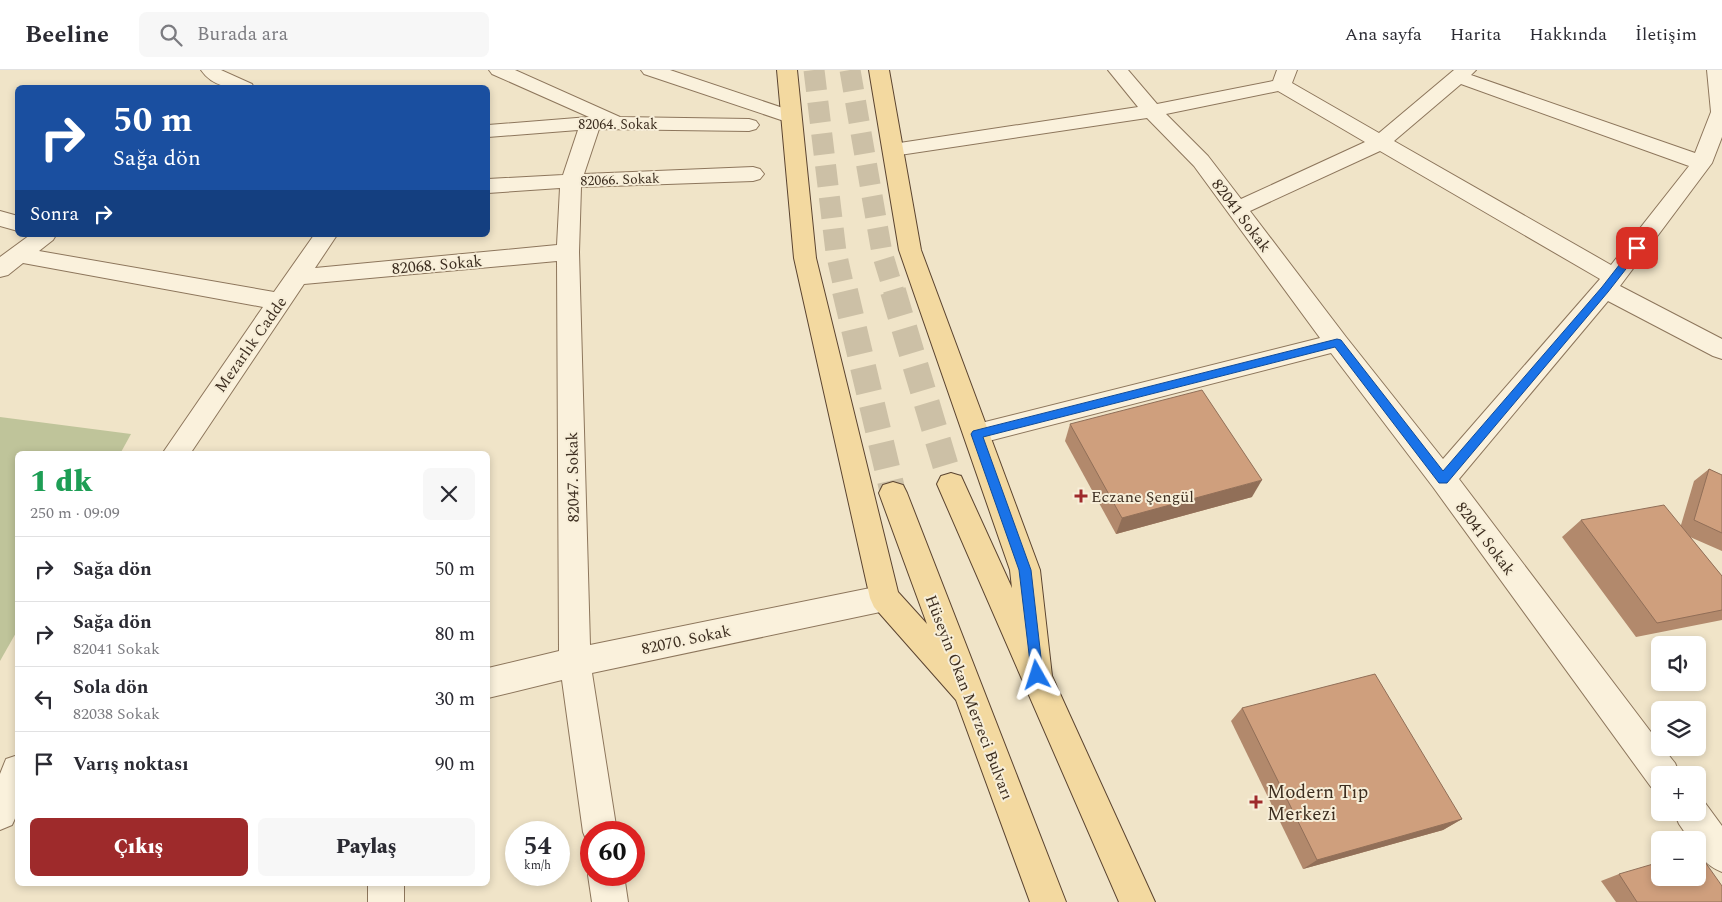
<!DOCTYPE html>
<html lang="tr">
<meta charset="utf-8">
<style>
body{margin:0;font-family:Spectral,serif;background:#f7f7f7;color:#2b2b33;height:100vh;display:flex;flex-direction:column;font-size:19px;white-space:nowrap}
*{box-sizing:border-box;margin:0}
p{font-size:16px;color:#7c7c81}
.icon{flex:none;width:28px;height:28px;fill:none;stroke:currentColor;stroke-width:2;stroke-linecap:round;stroke-linejoin:round}
.map{position:relative;flex:1;overflow:hidden}
.sheet{position:absolute;left:15px;top:381px;width:475px;height:435px;display:flex;flex-direction:column;background:#fff;border-radius:8px;box-shadow:0 2px 8px #0003}
.sheet>*{flex:none}
.guide{position:absolute;left:15px;top:15px;width:475px;height:152px;border-radius:8px;box-shadow:0 2px 8px #0003;background:#1a4fa0;color:#fff;overflow:hidden}
.buttons{position:absolute;left:1651px;top:566px;display:grid;gap:10px}
.buttons a{display:grid;place-items:center;width:55px;height:55px;border-radius:8px;background:#fff;box-shadow:0 2px 8px #0003;font-size:25px}
.speed{position:absolute;left:505px;top:751px;display:flex;gap:10px;font-size:25px;font-weight:700;text-align:center}
.speed>*{display:grid;place-content:center;width:65px;height:65px;border-radius:50%;background:#fff;box-shadow:0 2px 8px #0003;line-height:1}
.speed small{font-size:12px;font-weight:400}
.speed .limit{border:8px solid #d22;background:#fff;color:#111}
.pin{position:absolute;display:grid;place-items:center;width:42px;height:42px;color:#fff;margin:-21px;border-radius:10px;box-shadow:0 2px 8px #0006}
.me{position:absolute;width:55px;margin:-28px;rotate:354deg;stroke-linejoin:round;filter:drop-shadow(0 0 4px #0008)}
.turn{display:flex;align-items:center;gap:18px;height:105px;padding:0 15px;font-size:22px}
.turn .icon{width:65px;height:65px;stroke-width:2.5}
.turn b{display:block;font-size:35px;line-height:42px}
.then{display:flex;align-items:center;height:48px;padding:0 15px;background:#0003;gap:10px;font-size:19px}
.round{display:grid;place-items:center;flex:none;width:52px;height:52px;border-radius:8px;background:#f7f7f7}
.summary{display:flex;align-items:center;justify-content:space-between;height:85px;padding:0 15px}
h1{font-size:30px;font-weight:800;line-height:38px;color:#1e9e55}
.button{display:flex;gap:10px;margin-top:auto;padding:10px 15px}
.button a{flex:1;height:58px;border-radius:8px;background:#9e2a2b;color:#fff;font-size:20px;font-weight:800;line-height:58px;text-align:center}
.button a+a{background:#f7f7f7;color:#2b2b33}
ul{padding:0;list-style:none}
li{display:flex;align-items:center;gap:15px;height:65px;padding:0 15px;border-top:1px solid #e1e1e2}
li div{flex:1}
li b{display:block;font-size:19px}
li em{font-style:normal}
header{display:flex;align-items:center;gap:30px;box-sizing:border-box;height:70px;padding:0 25px;background:#fff;border-bottom:1px solid #e1e1e2}
header strong{font-size:24px}
nav{display:flex;gap:28px;margin-inline-start:auto;font-size:18px}
.search{width:350px;height:45px;background:#f7f7f7;display:flex;align-items:center;gap:12px;box-sizing:border-box;padding:0 18px;border-radius:8px;color:#7c7c81;font-size:19px}
.map>svg:first-child{display:block}
.cemetery{fill:#bfc49a}
.lines{fill:none;stroke-linecap:round;stroke-linejoin:round}
.major-tunnel-far1{stroke:#ccc0a6;stroke-width:21;stroke-dasharray:21 11;stroke-linecap:butt}
.major-tunnel{stroke:#ccc0a6;stroke-width:26;stroke-dasharray:26 13;stroke-linecap:butt}
.minor-casing{stroke:#8d765c;stroke-width:2}
.major-casing{stroke:#5b4430;stroke-width:2}
.minor{fill:#faf1dc;fill-rule:evenodd}
.major{fill:#f3d9a0;fill-rule:evenodd}
.wall{fill:#b2896c}
.shaded-wall{fill:#916f58}
.building{fill:#cf9f7d;stroke:#916f58}
.route{fill:#1a73e8;stroke:#114b97}
.poi-dot{fill:#9e2a2b;stroke:#f7eed8;stroke-width:2}
.labels{text-anchor:middle;stroke-width:4;stroke-linejoin:round;paint-order:stroke}
.far-street-label{font-size:14px;fill:#3d2e20;stroke:#f7eed8}
.street-label{font-size:16px;fill:#3d2e20;stroke:#f7eed8}
.poi-label{font-size:16px;fill:#3d2e20;stroke:#f7eed8;text-anchor:start}
.near-poi-label{font-size:19px;fill:#3d2e20;stroke:#f7eed8;text-anchor:start}
</style>
<header>
<strong>Beeline</strong>
<div class="search"><svg class="icon" aria-label="search" viewBox="0 0 24 24"><circle cx="10" cy="10" r="6"/><path d="M15 15l6 6"/></svg>Burada ara</div>
<nav><a>Ana sayfa</a><a>Harita</a><a>Hakkında</a><a>İletişim</a></nav>
</header>
<div class="map">
<svg width="1722" height="832" viewBox="0 0 1722 832">
<rect width="100%" height="100%" fill="#f0e4c8"/>
<polygon class="cemetery" points="0,347 131,364 120,384 18,384 17,561 0,591"/>
<g class="lines">
<g class="major-tunnel-far1">
<polyline points="814,0 836,182 845,222"/>
<polyline points="850,0 882,183 894,222"/>
</g>
<g class="major-tunnel">
<polyline points="845,221 893,423"/>
<polyline points="893,221 951,414"/>
</g>
<g class="minor-casing">
<g id="minor">
<path d="M 201,0 L 221,0 L 252,14 L 254,18 C 234,18 214,19 201,0 Z"/>
<polygon points="489,0 515,0 620,47 749,49 756,51 759,55 756,59 749,61 599,59 584,104 753,97 760,99 764,104 760,109 753,111 581,117 579,182 590,575 885,515 896,519 900,528 896,537 885,541 592,603 617,762 591,762 591,776 588,774 583,762 562,610 488,628 488,598 559,581 557,191 304,214 190,384 162,384 263,237 23,193 8,205 0,207 0,187 30,165 56,165 53,170 39,181 274,222 314,165 337,165 315,198 557,175 560,118 488,123 488,109 563,105 578,60 488,67 488,55 589,47 492,4"/>
<polygon points="641,0 670,0 798,43 801,47 798,51 791,53 784,51 644,4"/>
<path d="M 1108,0 L 1128,0 L 1157,34 L 1273,11 L 1277,0 L 1297,0 L 1292,13 L 1379,63 L 1454,0 L 1476,0 L 1471,5 L 1695,83 L 1711,42 L 1707,0 L 1722,0 L 1722,67 L 1712,93 L 1620,216 L 1722,269 L 1722,289 L 1713,286 L 1608,231 L 1459,409 L 1660,674 L 1660,678 L 1663,678 L 1675,693 L 1680,705 L 1660,705 L 1660,720 L 1651,717 L 1433,417 L 1331,283 L 977,374 L 968,371 L 964,364 L 968,357 L 977,354 L 1320,268 L 1194,96 L 1147,48 L 893,86 L 886,85 L 883,80 L 886,75 L 893,74 L 1138,37 ZM 1461,14 L 1689,96 L 1611,195 L 1394,71 ZM 1278,21 L 1365,72 L 1241,129 L 1208,86 L 1166,44 ZM 1380,81 L 1600,209 L 1443,389 L 1346,267 L 1250,141 Z"/>
<polygon points="0,141 18,146 18,161 0,156"/>
<polygon points="18,685 18,742 12,755 0,760 0,704 6,689"/>
<path d="M 1698,728 L 1703,730 L 1722,756 L 1722,802 C 1707,796 1698,787 1698,770 L 1690,770 L 1679,754 L 1674,742 L 1698,742 Z"/>
<polygon points="591,798 591,805 624,805 628,832 592,832 588,805"/>
<rect x="368" y="814" width="36" height="18"/>
</g>
</g>
<g class="major-casing">
<g id="major">
<polygon points="777,0 797,0 816,188 898,522 927,554 879,423 883,415 893,412 903,415 907,423 1066,832 1030,832 956,630 874,537 870,528 794,188"/>
<polygon points="869,0 889,0 921,180 1040,500 1052,606 1155,832 1119,832 937,414 941,406 951,403 961,406 1012,518 1010,500 899,180"/>
</g>
</g>
<use href="#minor" class="minor"/>
<use href="#major" class="major"/>
</g>
<g class="wall">
<polygon points="1070,354 1252,427 1116,464 1065,371"/>
<polygon points="1709,399 1722,405 1722,481 1690,467 1722,506 1722,550 1636,567 1562,467 1581,450 1681,455 1694,411"/>
<polygon points="1242,638 1462,749 1443,760 1303,799 1231,651"/>
<polygon points="1619,804 1722,832 1616,832 1601,811"/>
</g>
<g class="shaded-wall">
<polygon points="1262,410 1252,427 1116,464 1122,448"/>
<polygon points="1462,749 1443,760 1303,799 1317,790"/>
</g>
<g class="building">
<polygon points="1202,320 1262,410 1122,448 1070,354"/>
<polygon points="1709,399 1722,405 1722,463 1694,450"/>
<polygon points="1664,435 1722,506 1722,540 1657,553 1581,450"/>
<polygon points="1375,604 1462,749 1317,790 1242,638"/>
<polygon points="1698,782 1722,816 1722,832 1637,832 1619,804 1660,792 1660,808 1698,808"/>
</g>
<polygon class="route" points="1637,175 1640,176 1640,181 1608,222 1447,413 1439,413 1335,277 983,367 1031,500 1043,605 1041,609 1037,611 1032,609 1019,500 971,364 973,361 1337,269 1341,270 1443,401 1602,217 1634,176"/>
<g class="poi-dot">
<path d="M1078.5 418.5h5v5h5v5h-5v5h-5v-5h-5v-5h5z"/>
<path d="M1253.5 724.5h5v5h5v5h-5v5h-5v-5h-5v-5h5z"/>
</g>
<g class="labels">
<g class="far-street-label">
<text x="618" y="59">82064. Sokak</text>
<text transform="translate(620 109) rotate(-2)" y="5">82066. Sokak</text>
</g>
<g class="street-label">
<text transform="translate(1242 145) rotate(53)" y="6">82041 Sokak</text>
<text transform="translate(437 194) rotate(-5)" y="6">82068. Sokak</text>
<text transform="translate(250 274) rotate(-55)" y="6">Mezarlık Cadde</text>
<text transform="translate(572 407) rotate(-91)" y="6">82047. Sokak</text>
<text transform="translate(1486 468) rotate(53)" y="6">82041 Sokak</text>
<text transform="translate(686 569) rotate(-12)" y="6">82070. Sokak</text>
<text transform="translate(970 627) rotate(69)" y="6">Hüseyin Okan Merzeci Bulvarı</text>
</g>
<g class="poi-label">
<text x="1091" y="432">Eczane Şengül</text>
</g>
<g class="near-poi-label">
<text x="1267" y="728">Modern Tıp<tspan x="1267" dy="22">Merkezi</tspan></text>
</g>
</g>
</svg>
<div class="buttons">
<a><svg class="icon" aria-label="sound" viewBox="0 0 24 24"><path d="M4 9h4l5-4v14l-5-4H4zM17 9q2 3 0 6"/></svg></a>
<a><svg class="icon" aria-label="layers" viewBox="0 0 24 24"><path d="M12 4l9 5-9 5-9-5zM3 14l9 5 9-5"/></svg></a>
<a>+</a>
<a>−</a>
</div>
<div class="speed"><div>54<small>km/h</small></div><div class="limit">60</div></div>
<div class="pin" style="left:1637px;top:178px;background:#d93025"><svg class="icon" aria-label="arrive" viewBox="0 0 24 24"><path d="M6 21V4h12l-3 4 3 4H6"/></svg></div>
<svg class="me" style="left:1037px;top:605px" viewBox="-20 -20 40 40"><path d="M0-17L14 15 0 8-14 15z" fill="#1a73e8" stroke="#fff" stroke-width="4"/></svg>
<div class="guide">
<div class="turn"><svg class="icon" aria-label="right" viewBox="0 0 24 24"><path d="M7 20v-9h11M14 6l5 5-5 5"/></svg><div><b>50 m</b>Sağa dön</div></div>
<div class="then">Sonra<svg class="icon" aria-label="right" viewBox="0 0 24 24"><path d="M7 20v-9h11M14 6l5 5-5 5"/></svg></div>
</div>
<section class="sheet">
<div class="summary"><div><h1>1 dk</h1><p>250 m · 09:09</p></div><a class="round"><svg class="icon" aria-label="close" viewBox="0 0 24 24"><path d="M6 6l12 12M18 6L6 18"/></svg></a></div>
<ul>
<li><svg class="icon" aria-label="right" viewBox="0 0 24 24"><path d="M7 20v-9h11M14 6l5 5-5 5"/></svg><div><b>Sağa dön</b></div><em>50 m</em></li>
<li><svg class="icon" aria-label="right" viewBox="0 0 24 24"><path d="M7 20v-9h11M14 6l5 5-5 5"/></svg><div><b>Sağa dön</b><p>82041 Sokak</p></div><em>80 m</em></li>
<li><svg class="icon" aria-label="left" viewBox="0 0 24 24"><path d="M17 20v-9H6M10 6l-5 5 5 5"/></svg><div><b>Sola dön</b><p>82038 Sokak</p></div><em>30 m</em></li>
<li><svg class="icon" aria-label="arrive" viewBox="0 0 24 24"><path d="M6 21V4h12l-3 4 3 4H6"/></svg><div><b>Varış noktası</b></div><em>90 m</em></li>
</ul>
<div class="button"><a>Çıkış</a><a>Paylaş</a></div>
</section>
</div>
